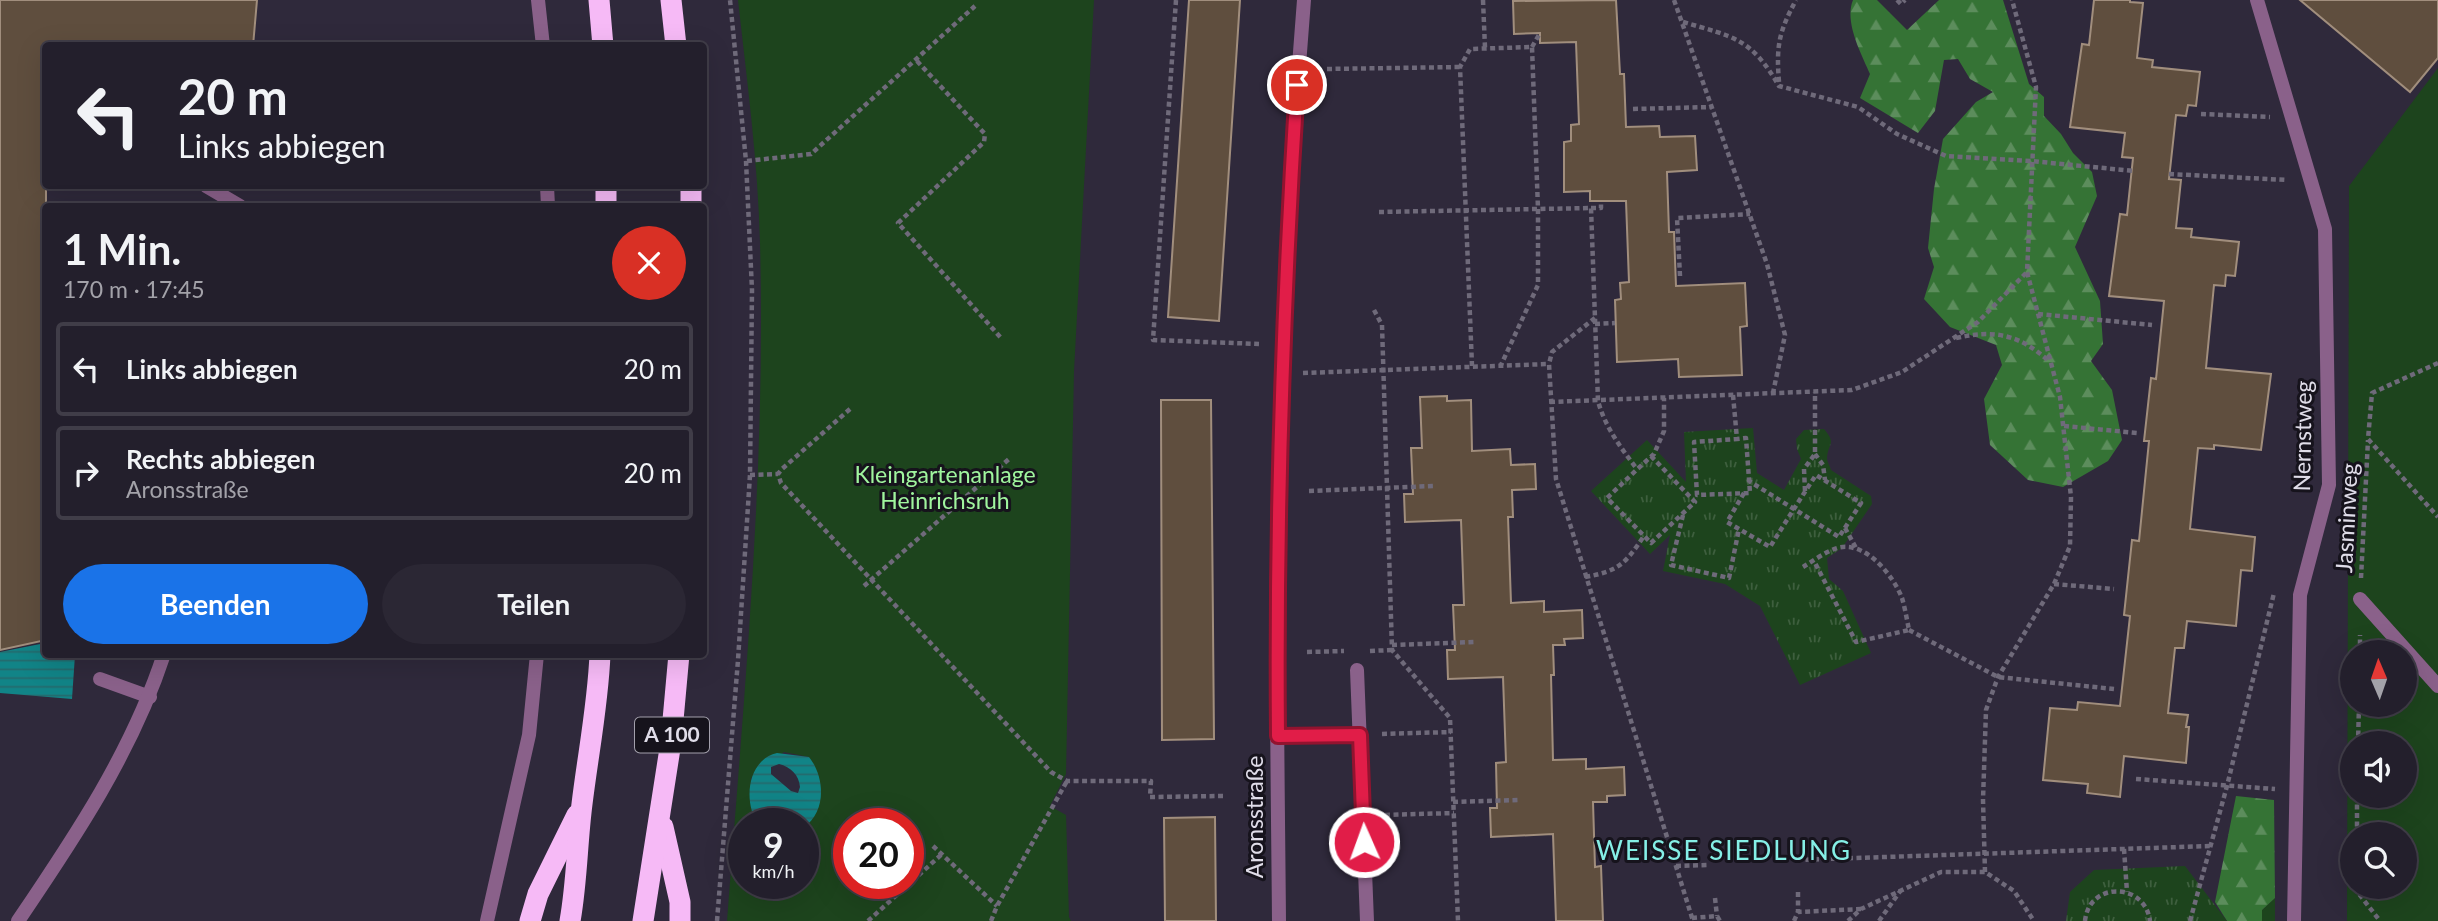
<!DOCTYPE html>
<html lang="de">
<meta charset="utf-8">
<style>
body{margin:0;font-family:Lato,sans-serif;background:#2b2734;color:#f1f3f6;height:100vh;display:flex;flex-direction:column;font-size:26px;white-space:nowrap}
*{box-sizing:border-box;margin:0}
p{font-size:23px;color:#a3a2a9}
.icon{flex:none;width:38px;height:38px;fill:none;stroke:currentColor;stroke-width:2;stroke-linecap:round;stroke-linejoin:round}
.map{position:relative;flex:1;overflow:hidden}
.panel{position:absolute;left:42px;top:203px;width:665px;height:455px;display:flex;flex-direction:column;background:#231f2c;border-radius:7px;box-shadow:0 7px 28px #0002,0 0 0 2px #403d48}
.panel>*{flex:none}
.banner{position:absolute;left:42px;top:42px;width:665px;height:147px;border-radius:7px;box-shadow:0 7px 28px #0002,0 0 0 2px #403d48;background:#231f2c;color:#f1f3f6;overflow:hidden}
.needle{width:46px;rotate:358deg}
.tools{position:absolute;left:2340px;top:640px;display:grid;gap:14px}
.tools a{display:grid;place-items:center;width:77px;height:77px;border-radius:50%;background:#231f2c;box-shadow:0 7px 28px #0002,0 0 0 2px #403d48;font-size:35px}
.speed{position:absolute;left:728px;top:808px;display:flex;gap:14px;font-size:35px;font-weight:700;text-align:center}
.speed>*{display:grid;place-content:center;width:91px;height:91px;border-radius:50%;background:#231f2c;box-shadow:0 7px 28px #0002,0 0 0 2px #403d48;line-height:1}
.speed small{font-size:18px;font-weight:400}
.speed .limit{border:10px solid #d22;background:#fff;color:#111}
.pin{position:absolute;display:grid;place-items:center;width:60px;height:60px;color:#fff;margin:-30px;border:4px solid #fff;border-radius:50%;box-shadow:0 2px 7px #0007}
.me{position:absolute;width:77px;margin:-38px;rotate:358deg;stroke-linejoin:round;filter:drop-shadow(0 0 5px #0008)}
.turn{display:flex;align-items:center;gap:24px;height:147px;padding:0 21px;font-size:32px}
.turn .icon{width:91px;height:91px;stroke-width:2.5}
.turn b{display:block;font-size:49px;line-height:60px}
.round{display:grid;place-items:center;flex:none;width:74px;height:74px;border-radius:37px;background:#2b2734}
.overview{display:flex;align-items:center;justify-content:space-between;height:119px;padding:0 21px}
h1{font-size:42px;font-weight:700;line-height:52px}
.primary-button{display:flex;gap:14px;margin-top:auto;padding:14px 21px}
.primary-button a{flex:1;height:80px;border-radius:42px;background:#1a73e8;color:#fff;font-size:28px;font-weight:700;line-height:80px;text-align:center}
.primary-button a+a{background:#2b2734;color:#f1f3f6}
ul{padding:0;list-style:none}
li{display:flex;align-items:center;gap:21px;height:94px;margin:0 14px 10px;padding:0 7px;border:4px solid #403d48;border-radius:7px}
li div{flex:1}
li b{display:block;font-size:26px}
li em{font-style:normal}
.map>svg:first-child{display:block}
.green{fill:#1d441d;fill-rule:evenodd}
.forest{fill:url(#forest-firs)}
.park{fill:url(#park-tufts)}
.water{fill:url(#water-rules);fill-rule:evenodd}
.building{fill:#5f4e3e;stroke:#a18e7d;stroke-width:2}
.lines{fill:none;stroke-linecap:round;stroke-linejoin:round}
.path{stroke:#6f6a7a;stroke-width:4.5;stroke-dasharray:5 3.5;stroke-linecap:butt}
.lane{stroke:#8a618a;stroke-width:14}
.street{stroke:#8a618a;stroke-width:14}
.highway{stroke:#f6baf6;stroke-width:21}
.route-casing{stroke:#92132f;stroke-width:18}
.route{stroke:#e11d48;stroke-width:12}
.labels{text-anchor:middle;stroke-width:6;stroke-linejoin:round;paint-order:stroke}
.shield{fill:#16131c;stroke:#a3a0ac;stroke-width:2}
.shield-label{font-size:21px;font-weight:bold;fill:#e0dde9}
.street-label{font-size:23px;fill:#e0dde9;stroke:#16131c}
.park-label{font-size:23px;fill:#a0f59e;stroke:#16131c}
.quarter-label{font-size:26px;letter-spacing:2px;fill:#85efe6;stroke:#16131c}
</style>
<div class="map">
<svg width="2438" height="921" viewBox="0 0 2438 921">
<defs>
<pattern id="forest-firs" width="22" height="20" patternUnits="userSpaceOnUse" patternTransform="scale(1.75)"><rect width="22" height="20" fill="#357335"/><path d="M5 1l3.5 6h-7zM16 11l3.5 6h-7z" fill="#5c8d5c"/></pattern>
<pattern id="park-tufts" width="24" height="20" patternUnits="userSpaceOnUse" patternTransform="scale(1.75)"><rect width="24" height="20" fill="#1d441d"/><path d="M3 7l-1-3M5 7V3M7 7l1-3M15 17l-1-3M17 17v-4M19 17l1-3" fill="none" stroke="#3e5f3e"/></pattern>
<pattern id="water-rules" width="6" height="5" patternUnits="userSpaceOnUse" patternTransform="scale(1.75)"><rect width="6" height="5" fill="#118487"/><path d="M0 2.5h6" fill="none" stroke="#256a6d"/></pattern>
</defs>
<rect width="100%" height="100%" fill="#2f293b"/>
<g class="green">
<path d="M 738,0 L 1094,0 L 1074,371 L 1066,774 L 1050,806 L 1066,815 L 1069,917 L 1071,921 L 727,921 C 744,695 766,470 760,243 C 758,162 747,81 738,0 ZM 784,752 L 809,757 L 809,824 L 803,828 L 803,884 L 744,884 L 744,824 L 758,824 L 752,815 L 751,778 ZM 849,824 L 908,824 L 908,884 L 849,884 Z"/>
<path d="M 2438,68 L 2438,921 L 2347,921 L 2349,186 ZM 2352,653 L 2404,653 L 2404,705 L 2352,705 ZM 2352,744 L 2404,744 L 2404,796 L 2352,796 ZM 2352,835 L 2404,835 L 2404,887 L 2352,887 Z"/>
<polygon points="2275,898 2275,921 2262,921 2262,910"/>
</g>
<g class="forest">
<path d="M 1853,0 L 1877,0 L 1907,30 L 1939,0 L 2003,0 L 2029,84 L 2044,97 L 2044,116 L 2061,134 L 2073,153 L 2092,172 L 2097,196 L 2075,247 L 2100,301 L 2103,344 L 2091,361 L 2112,390 L 2122,440 L 2108,461 L 2063,487 L 2028,480 L 1990,445 L 1984,399 L 2002,365 L 1996,345 L 1950,327 L 1924,299 L 1934,267 L 1928,248 L 1934,189 L 1943,139 L 1976,102 L 1993,92 L 1970,79 L 1958,59 L 1944,60 L 1935,111 L 1918,133 L 1860,98 L 1870,74 C 1861,53 1844,22 1853,0 Z"/>
<polygon points="2236,796 2274,800 2275,898 2262,910 2262,921 2227,921 2215,902"/>
</g>
<g class="park">
<path d="M 1753,428 L 1757,473 L 1784,490 L 1801,459 L 1797,449 L 1796,439 L 1804,430 L 1824,429 C 1837,444 1828,443 1827,458 C 1827,462 1830,466 1831,470 L 1871,496 L 1872,504 L 1842,548 L 1827,558 L 1829,579 L 1843,591 L 1871,653 L 1800,685 L 1760,606 L 1725,584 L 1663,571 L 1670,535 L 1650,554 L 1591,491 L 1647,440 L 1686,482 L 1684,432 Z"/>
<polygon points="2185,866 2227,921 2066,921 2070,892 2094,870"/>
</g>
<g class="water">
<polygon points="45,643 46,654 75,655 72,699 0,693 0,652"/>
<path d="M 777,753 L 809,757 C 825,777 827,812 803,828 L 803,824 L 758,824 C 743,802 747,760 777,753 ZM 779,764 C 791,767 799,775 800,787 L 798,793 L 791,791 L 771,774 L 771,767 Z"/>
</g>
<g class="building">
<polygon points="0,0 257,0 253,46 46,46 46,640 0,650"/>
<polygon points="1189,0 1240,0 1219,321 1168,317"/>
<polygon points="1616,0 1620,74 1624,74 1626,127 1659,126 1660,137 1695,136 1697,170 1667,172 1669,232 1674,232 1676,286 1745,283 1747,326 1740,327 1742,375 1679,377 1678,359 1617,362 1615,300 1621,299 1620,283 1629,282 1626,201 1590,201 1590,191 1564,192 1564,142 1571,141 1571,125 1579,124 1576,42 1540,43 1540,33 1514,34 1513,1"/>
<polygon points="2094,0 2130,0 2130,2 2143,3 2137,58 2153,60 2152,67 2200,72 2196,106 2188,105 2186,116 2176,115 2169,179 2181,180 2176,228 2192,229 2191,237 2239,242 2235,276 2226,275 2225,286 2214,285 2206,368 2271,374 2261,450 2214,445 2214,449 2198,448 2190,529 2255,537 2252,571 2241,570 2236,626 2187,621 2184,648 2175,648 2168,713 2188,715 2186,727 2189,727 2186,763 2124,756 2120,797 2087,793 2088,784 2043,780 2050,708 2077,710 2078,702 2120,706 2130,616 2124,615 2132,540 2139,541 2149,441 2144,441 2151,378 2156,379 2164,301 2109,296 2120,214 2127,215 2133,158 2122,157 2125,133 2070,127 2082,44 2089,45"/>
<polygon points="2300,0 2438,0 2438,58 2410,92"/>
<polygon points="1447,396 1447,401 1471,400 1472,451 1510,449 1511,465 1535,464 1536,489 1512,490 1513,517 1508,517 1511,603 1544,601 1544,612 1582,610 1583,638 1564,639 1565,645 1553,645 1554,675 1551,675 1553,760 1586,759 1586,769 1624,767 1625,795 1607,796 1607,802 1593,802 1595,867 1601,866 1603,921 1556,921 1553,834 1491,837 1490,808 1497,808 1496,763 1506,762 1503,677 1448,679 1447,650 1455,650 1453,605 1464,605 1461,520 1405,522 1404,494 1413,494 1411,448 1422,448 1420,397"/>
<polygon points="1161,400 1211,400 1214,739 1162,740"/>
<polygon points="1215,817 1216,921 1165,921 1164,818"/>
</g>
<g class="lines">
<g class="path">
<polyline points="1176,0 1153,340 1259,344"/>
<polyline points="1483,0 1485,48"/>
<polyline points="1674,0 1767,264 1785,335 1773,393"/>
<polyline points="1897,0 1901,4 1905,0"/>
<path d="M 1683,22 C 1734,37 1751,38 1779,86 L 1858,107 L 1897,134 L 1946,156 L 2031,161 L 2134,171"/>
<polyline points="1532,47 1540,33"/>
<polyline points="917,61 985,134 984,142 898,223 1002,339"/>
<polyline points="1327,69 1460,67"/>
<path d="M 1779,82 C 1776,45 1779,32 1796,0"/>
<polyline points="1633,109 1712,107"/>
<polyline points="2201,114 2270,117"/>
<polyline points="747,161 811,154 975,6"/>
<polyline points="2169,174 2287,180"/>
<polyline points="1591,208 1601,208 1601,201"/>
<path d="M 1379,212 L 1591,208 L 1598,401 C 1605,427 1621,448 1637,469"/>
<polyline points="1680,276 1677,218 1750,214"/>
<polyline points="1374,310 1382,325 1392,650 1450,718 1458,921"/>
<polyline points="2038,314 2152,325"/>
<polyline points="1595,318 1552,352 1549,364 1556,479 1693,921"/>
<polyline points="1595,324 1615,323"/>
<path d="M 1956,338 C 1996,329 2020,335 2050,362"/>
<polyline points="2438,363 2372,393 2368,439 2438,517"/>
<polyline points="1472,366 1460,67 1470,49 1532,47 1538,209 1538,285 1501,365"/>
<polyline points="1303,373 1549,364"/>
<polyline points="1733,395 1737,439 1694,442 1697,495 1750,493 1746,438 1737,439"/>
<polyline points="1550,402 1852,390 1902,372 1952,339 1978,322 2027,272"/>
<polyline points="850,409 782,469 778,474 781,483 1051,772 1067,781 1151,781 1150,797 1223,796"/>
<polyline points="2064,426 2137,433"/>
<polyline points="1815,454 1823,465 1825,480"/>
<path d="M 1651,456 L 1695,502 L 1651,543 L 1607,498 C 1623,483 1638,468 1654,454 L 1664,431 L 1664,398"/>
<polyline points="750,475 778,474"/>
<polyline points="1309,491 1433,486"/>
<polyline points="1805,491 1804,469 1815,454 1815,392"/>
<path d="M 1744,493 L 1727,522 L 1770,547 C 1785,523 1800,499 1816,475 L 1861,503 L 1839,537 L 1749,481"/>
<polyline points="1683,515 1671,565 1729,578 1739,529"/>
<polyline points="1845,528 1856,548"/>
<path d="M 1803,567 C 1813,561 1825,552 1837,548 C 1865,540 1893,575 1902,598 C 1905,608 1907,620 1909,630 L 1856,642 L 1814,561"/>
<path d="M 1585,577 C 1619,571 1625,564 1644,536"/>
<polyline points="2361,578 2368,440"/>
<polyline points="2054,584 2114,589"/>
<polyline points="864,586 1009,459"/>
<polyline points="1909,630 1998,677 2114,689"/>
<polyline points="1392,645 1475,642"/>
<polyline points="1370,651 1392,650"/>
<polyline points="1307,652 1344,651"/>
<polyline points="2360,653 2360,635"/>
<polyline points="1382,734 1451,732"/>
<polyline points="2358,744 2359,705"/>
<polyline points="2136,779 2275,789"/>
<polyline points="1453,802 1518,800"/>
<polyline points="1385,815 1454,813"/>
<polyline points="2357,835 2357,796"/>
<polyline points="933,846 997,906"/>
<polyline points="2124,849 2127,892"/>
<polyline points="1797,860 2210,846"/>
<polyline points="1676,866 1709,865"/>
<polyline points="1985,872 1983,800 1986,710 1998,677 2054,584 2070,546 2071,497 2060,397 2027,272 2036,87 2012,0"/>
<polyline points="2356,887 2356,890 2380,921"/>
<polyline points="1798,892 1798,912"/>
<polyline points="1715,898 1717,916"/>
<polyline points="1692,918 1717,916 1720,921"/>
<polyline points="717,921 738,660 750,475 752,290 746,161 730,0"/>
<polyline points="868,921 942,854"/>
<polyline points="991,921 997,906 1067,781"/>
<polyline points="1794,921 1798,912 1861,909"/>
<polyline points="1848,921 1861,909 1941,872 1985,872 2014,891 2034,921"/>
<polyline points="1879,921 1901,890"/>
<path d="M 2085,921 C 2089,881 2145,882 2150,921"/>
<polyline points="2190,921 2227,786 2274,593"/>
</g>
<g class="lane">
<polyline points="538,0 543,46"/>
<polyline points="2257,0 2325,229 2329,485 2300,595 2294,921"/>
<polyline points="206,186 240,206"/>
<polyline points="547,186 548,206"/>
<polyline points="2360,599 2438,686"/>
<polyline points="1357,670 1367,921"/>
<polyline points="100,679 150,697"/>
<polyline points="1278,736 1360,735"/>
<path d="M 18,921 C 75,837 132,752 164,654"/>
<polyline points="487,921 529,735 537,654"/>
</g>
<path class="street" d="M 1279,921 C 1278,803 1276,684 1277,566 C 1279,377 1289,188 1304,0"/>
<g class="highway">
<polyline points="599,0 603,46"/>
<polyline points="671,0 676,46"/>
<polyline points="606,186 606,206"/>
<polyline points="691,186 691,206"/>
<polyline points="663,827 680,902 680,921"/>
<polyline points="530,921 538,894 577,815"/>
<path d="M 570,921 C 577,882 577,843 582,804 C 588,754 598,705 600,654"/>
<polyline points="643,921 671,742 679,654"/>
</g>
</g>
<g class="lines">
<g class="route-casing">
<path id="route" d="M 1297,85 C 1283,302 1276,519 1278,736 L 1360,735 L 1364,842"/>
</g>
<use href="#route" class="route"/>
</g>
<g class="labels">
<rect class="shield" x="635" y="717.5" width="74" height="35" rx="5"/>
<g class="shield-label">
<text x="672" y="742">A 100</text>
</g>
<g class="street-label">
<text transform="translate(2303 436) rotate(-89)" y="8">Nernstweg</text>
<text transform="translate(2347 518) rotate(-87)" y="8">Jasminweg</text>
<text transform="translate(1255 817) rotate(-90)" y="8">Aronsstraße</text>
</g>
<g class="park-label">
<text x="945" y="483">Kleingartenanlage<tspan x="945" dy="26">Heinrichsruh</tspan></text>
</g>
<g class="quarter-label">
<text x="1724" y="860">WEISSE SIEDLUNG</text>
</g>
</g>
</svg>
<div class="tools">
<a><svg class="needle" viewBox="-14 -14 28 28"><path d="M0-13l5 13h-10z" fill="#e53935"/><path d="M0 13l5-13h-10z" fill="#a3a2a9"/></svg></a>
<a><svg class="icon" aria-label="sound" viewBox="0 0 24 24"><path d="M4 9h4l5-4v14l-5-4H4zM17 9q2 3 0 6"/></svg></a>
<a><svg class="icon" aria-label="search" viewBox="0 0 24 24"><circle cx="10" cy="10" r="6"/><path d="M15 15l6 6"/></svg></a>
</div>
<div class="speed"><div>9<small>km/h</small></div><div class="limit">20</div></div>
<div class="pin" style="left:1297px;top:85px;background:#d93025"><svg class="icon" aria-label="arrive" viewBox="0 0 24 24"><path d="M6 21V4h12l-3 4 3 4H6"/></svg></div>
<svg class="me" style="left:1364px;top:842px" viewBox="-20 -20 40 40"><circle r="17" fill="#e11d48" stroke="#fff" stroke-width="3"/><path d="M0-11L8 9 0 5-8 9z" fill="#fff"/></svg>
<div class="banner">
<div class="turn"><svg class="icon" aria-label="left" viewBox="0 0 24 24"><path d="M17 20v-9H6M10 6l-5 5 5 5"/></svg><div><b>20 m</b>Links abbiegen</div></div>
</div>
<section class="panel">
<div class="overview"><div><h1>1 Min.</h1><p>170 m · 17:45</p></div><a class="round" style="background:#d93025;color:#fff"><svg class="icon" aria-label="close" viewBox="0 0 24 24"><path d="M6 6l12 12M18 6L6 18"/></svg></a></div>
<ul>
<li><svg class="icon" aria-label="left" viewBox="0 0 24 24"><path d="M17 20v-9H6M10 6l-5 5 5 5"/></svg><div><b>Links abbiegen</b></div><em>20 m</em></li>
<li><svg class="icon" aria-label="right" viewBox="0 0 24 24"><path d="M7 20v-9h11M14 6l5 5-5 5"/></svg><div><b>Rechts abbiegen</b><p>Aronsstraße</p></div><em>20 m</em></li>
</ul>
<div class="primary-button"><a>Beenden</a><a>Teilen</a></div>
</section>
</div>
